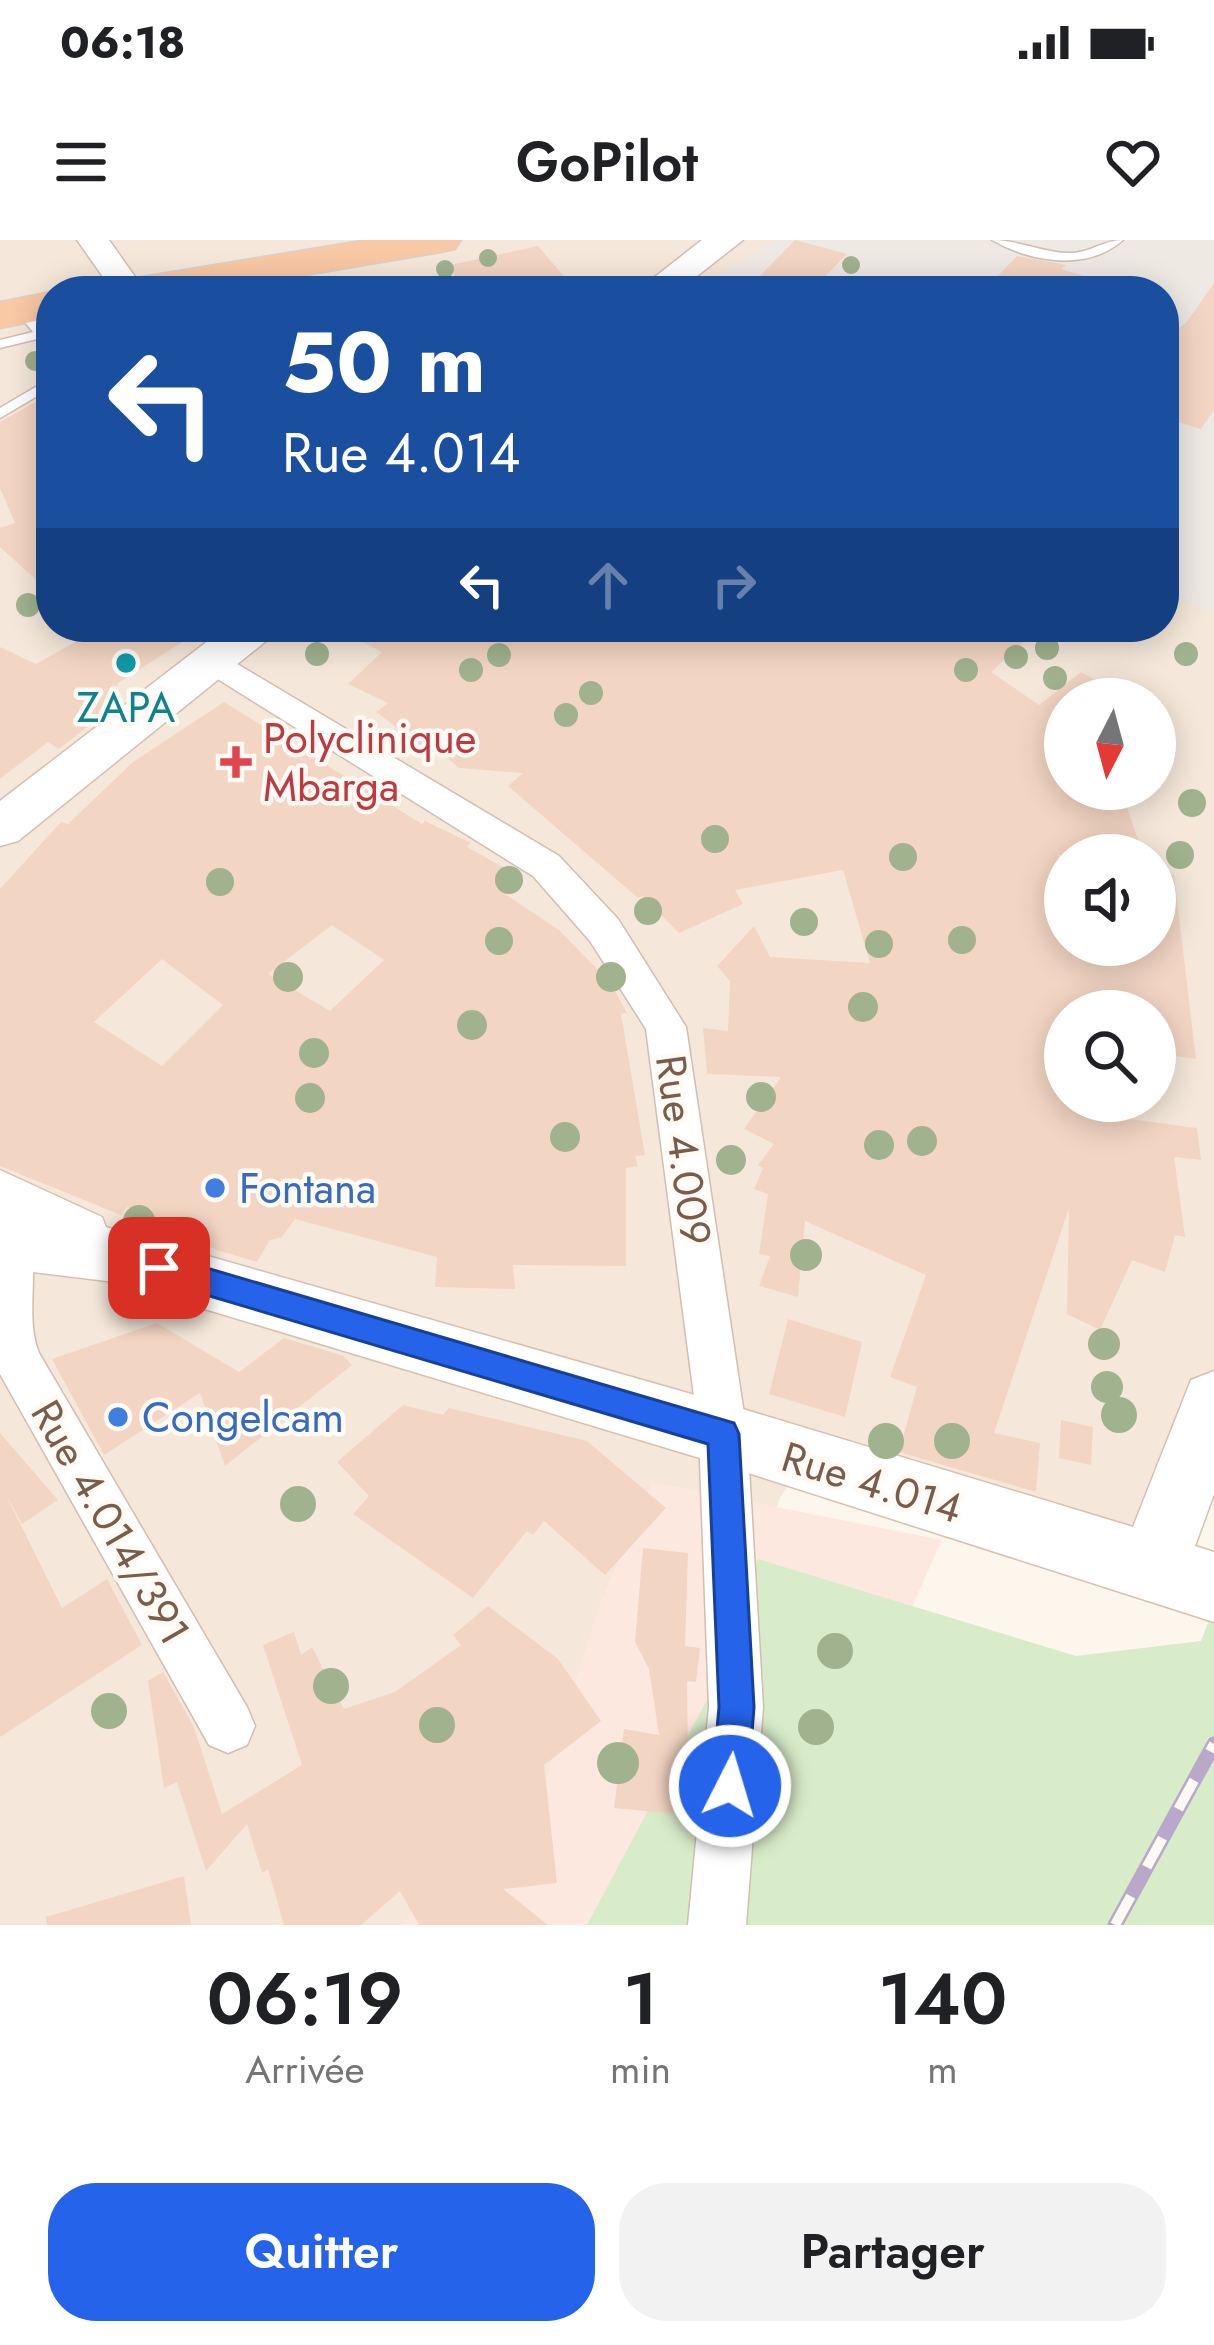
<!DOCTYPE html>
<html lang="fr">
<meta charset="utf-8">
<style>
body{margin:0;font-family:Jost,sans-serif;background:#f2f2f2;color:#202124;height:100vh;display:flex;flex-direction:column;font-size:45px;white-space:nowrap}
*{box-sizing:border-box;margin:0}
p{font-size:39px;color:#757577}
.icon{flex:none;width:66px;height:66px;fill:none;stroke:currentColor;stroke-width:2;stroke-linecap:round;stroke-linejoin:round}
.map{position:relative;height:1685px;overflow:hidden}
.panel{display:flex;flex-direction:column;background:#fff;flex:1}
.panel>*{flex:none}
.banner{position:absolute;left:36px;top:36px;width:1143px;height:366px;border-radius:48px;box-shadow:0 6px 30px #0003;background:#1a4fa0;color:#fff;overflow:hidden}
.needle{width:78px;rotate:186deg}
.buttons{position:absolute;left:1044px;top:438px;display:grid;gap:24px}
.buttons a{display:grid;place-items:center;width:132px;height:132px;border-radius:50%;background:#fff;box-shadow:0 6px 30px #0003;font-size:60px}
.pin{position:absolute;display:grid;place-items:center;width:102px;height:102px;color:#fff;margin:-51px;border-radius:24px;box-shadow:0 6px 18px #0006}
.me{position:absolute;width:132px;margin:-66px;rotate:5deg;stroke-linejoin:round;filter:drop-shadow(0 0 9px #0008)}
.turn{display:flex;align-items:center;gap:42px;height:252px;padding:0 48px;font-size:54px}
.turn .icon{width:156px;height:156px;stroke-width:2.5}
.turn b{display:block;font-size:84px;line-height:102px}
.lanes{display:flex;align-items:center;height:114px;padding:0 48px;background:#0003;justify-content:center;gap:60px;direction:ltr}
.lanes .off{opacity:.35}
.eta{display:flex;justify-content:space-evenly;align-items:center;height:204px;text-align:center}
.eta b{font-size:72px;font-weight:600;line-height:84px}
.button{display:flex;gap:24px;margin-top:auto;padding:24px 48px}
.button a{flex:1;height:138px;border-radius:48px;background:#2563eb;color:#fff;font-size:48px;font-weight:600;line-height:138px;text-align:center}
.button a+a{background:#f2f2f2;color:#202124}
.status{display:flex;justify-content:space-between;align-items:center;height:84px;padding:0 60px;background:#fff;direction:ltr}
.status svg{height:33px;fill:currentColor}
header{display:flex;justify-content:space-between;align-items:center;height:156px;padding:0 48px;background:#fff;font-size:54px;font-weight:600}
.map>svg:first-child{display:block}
.residential{fill:#f5e8da;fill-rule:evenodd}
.commercial{fill:#fde8e0}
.industrial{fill:#efe9e4}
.green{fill:#d8ecc9}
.building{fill:#f3d5c3;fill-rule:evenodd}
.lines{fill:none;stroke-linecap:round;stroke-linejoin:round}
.service-casing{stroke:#d1beb0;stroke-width:3}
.minor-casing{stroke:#d1beb0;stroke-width:3}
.tertiary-casing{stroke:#d1beb0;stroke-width:3}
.secondary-casing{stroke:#d6c0b0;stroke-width:3}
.trunk-casing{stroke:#dad1cd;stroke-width:3}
.service{fill:#fff;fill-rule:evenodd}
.minor{fill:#fff;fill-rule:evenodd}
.tertiary{fill:#fff;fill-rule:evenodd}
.secondary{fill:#fff;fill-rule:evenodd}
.trunk{fill:#f9c8a4;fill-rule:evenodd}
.rail-casing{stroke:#b9a8c9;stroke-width:15}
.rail{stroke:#fffaf3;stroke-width:10;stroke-dasharray:33;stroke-linecap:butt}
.tree{fill:#a0b28e}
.route{fill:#2563eb;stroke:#184099;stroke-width:3}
.culture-dot{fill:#0f9aa8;stroke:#fffaf3;stroke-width:4.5}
.health-dot{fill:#e0444e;stroke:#fffaf3;stroke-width:4.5}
.shop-dot{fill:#3f7fe0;stroke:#fffaf3;stroke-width:4.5}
.labels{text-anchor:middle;stroke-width:9;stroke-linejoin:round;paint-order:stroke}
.culture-label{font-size:42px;fill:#0d838f;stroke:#fffaf3}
.health-label{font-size:42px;fill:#be3a42;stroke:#fffaf3;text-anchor:start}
.street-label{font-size:42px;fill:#7a5c4d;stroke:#fffaf3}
.shop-label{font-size:42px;fill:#366cbe;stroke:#fffaf3;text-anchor:start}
</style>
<div class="status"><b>06:18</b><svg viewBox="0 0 49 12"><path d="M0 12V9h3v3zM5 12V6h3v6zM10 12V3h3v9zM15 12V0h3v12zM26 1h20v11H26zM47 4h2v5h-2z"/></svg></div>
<header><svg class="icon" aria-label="menu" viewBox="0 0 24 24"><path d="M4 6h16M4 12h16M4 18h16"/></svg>GoPilot<svg class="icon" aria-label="heart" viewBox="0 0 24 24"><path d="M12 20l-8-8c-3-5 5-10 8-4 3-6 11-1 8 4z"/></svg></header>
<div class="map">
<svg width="1214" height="1685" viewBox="0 0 1214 1685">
<rect width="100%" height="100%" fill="#fdf6ec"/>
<path class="residential" d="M 0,0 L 1214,0 L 1214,1150 L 1152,1330 L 803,1222 L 780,1258 L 709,1456 L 587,1685 L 0,1685 ZM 51,51 L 1164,51 L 1164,387 L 51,387 ZM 1065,459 L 1155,459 L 1155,549 L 1065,549 ZM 1065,615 L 1155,615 L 1155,705 L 1065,705 ZM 1065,771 L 1155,771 L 1155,861 L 1065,861 Z"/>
<polygon class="commercial" points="652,1242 942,1300 768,1685 403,1685 418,1661 514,1644 598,1369"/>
<polygon class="industrial" points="774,0 1214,0 1214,372 1164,355 1164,51 696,51"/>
<polygon class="green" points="758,1319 1076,1416 1201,1401 1214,1367 1214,1685 587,1685 709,1456"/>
<g class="building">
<polygon points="795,0 847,14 811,51 745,51"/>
<polygon points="538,6 567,40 510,51 460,51 451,25"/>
<polygon points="1017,16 1066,25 1061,29 1108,43 1107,51 1019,51 991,43"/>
<polygon points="1214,43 1214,170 1201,189 1164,178 1164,89 1178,89 1186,83"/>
<polygon points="51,153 51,353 0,307 0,288 15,283 0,248 0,182"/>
<polygon points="102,387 206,387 118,443 104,474 59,509 48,502 0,539 0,407 36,424"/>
<polygon points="332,387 1040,387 991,432 1039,465 1081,432 1112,450 1098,459 1065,459 1065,549 1121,549 1143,615 1058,615 1065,646 1065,705 1155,705 1155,636 1174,635 1196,819 1155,813 1155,771 1065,771 1065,861 1099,861 1099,875 1197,888 1201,920 1174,917 1185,997 1175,995 1165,1032 1132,1020 1100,1090 1067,1074 1069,968 994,1193 1040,1203 1036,1252 899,1212 917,1147 890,1137 926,1035 805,981 798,1057 759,1046 770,1016 759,1014 768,954 754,949 763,928 758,925 774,904 744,889 781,837 707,834 703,788 728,791 730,741 717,726 754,686 770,717 870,723 843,630 735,650 743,664 679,693 642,656 638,658 508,546 523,533 459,528 430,503 423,507 376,472 388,463 348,444 382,412"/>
<path d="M 224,462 L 422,584 L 425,581 L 471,603 L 467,607 L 508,630 L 498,640 L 512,649 L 505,654 L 559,690 L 610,742 L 627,773 L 621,774 L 645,915 L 635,916 L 638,926 L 626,928 L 626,1026 L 513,1025 L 515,1049 L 435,1047 L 437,1017 L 295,979 L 282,997 L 270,1000 L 257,1022 L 217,1010 L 127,967 L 121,975 L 0,926 L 0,649 L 61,582 L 68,584 L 133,522 ZM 332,685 L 384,720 L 330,771 L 268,734 ZM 162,719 L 223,765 L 162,826 L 94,782 Z"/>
<polygon points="788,1079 862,1102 845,1177 769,1154"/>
<polygon points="157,1083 239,1132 284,1098 344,1116 352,1125 225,1226 200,1153 104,1215 52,1119"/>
<polygon points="403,1165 443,1175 449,1168 587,1201 666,1268 605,1335 544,1281 533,1295 527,1291 473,1358 353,1274 369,1256 337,1222"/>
<polygon points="1061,1180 1093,1187 1091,1225 1059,1218"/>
<polygon points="0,1193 58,1260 22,1284 4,1251 62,1368 107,1339 142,1405 0,1497"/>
<polygon points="643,1308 688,1313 685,1406 700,1408 696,1442 687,1441 688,1521 693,1522 694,1543 687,1575 614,1568 624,1489 659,1495 649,1429 635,1402"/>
<polygon points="488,1366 558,1419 601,1481 544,1525 557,1643 503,1649 548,1685 419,1685 400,1651 361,1685 284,1685 268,1629 262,1633 247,1584 206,1631 177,1542 164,1548 148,1441 163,1432 194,1487 222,1574 302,1525 263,1405 294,1392 301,1415 312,1407 344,1469 395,1452 461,1405 453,1395"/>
<polygon points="184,1636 191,1685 47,1685 46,1677"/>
</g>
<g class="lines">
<g class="service-casing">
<g id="service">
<path d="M 992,0 C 1018,0 1041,12 1068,13 C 1089,14 1103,0 1123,0 C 1087,32 1030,22 992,0 Z"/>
<polygon points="17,67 27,67 49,94 51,130 44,126 37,99 0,108 0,100 33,92 15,70"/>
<polygon points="51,138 51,148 0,178 0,168"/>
</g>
</g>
<g class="minor-casing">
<g id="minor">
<polygon points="212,409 559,616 618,679 686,787 747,1194 763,1467 746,1685 688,1685 709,1467 699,1194 646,789 590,701 533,636 200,428 195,420 200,412"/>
<path d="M 9,981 L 25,987 C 43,1025 23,1073 39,1113 L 247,1467 L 255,1486 L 247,1505 L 228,1513 L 209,1505 L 0,1134 L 0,984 Z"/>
</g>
</g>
<g class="tertiary-casing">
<polygon id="tertiary" points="77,0 109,0 145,51 113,51"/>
</g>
<g class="secondary-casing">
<g id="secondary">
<polygon points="702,0 743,0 678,51 637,51"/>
<polygon points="226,387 278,387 271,397 18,601 0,606 0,561"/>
<polygon points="0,930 102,977 106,987 723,1163 1133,1287 1191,1140 1214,1131 1214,1254 1195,1306 1214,1312 1214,1382 723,1225 115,1042 0,1028"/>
</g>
</g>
<g class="trunk-casing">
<g id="trunk">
<polygon points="367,0 461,0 455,9 441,12 211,51 115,51 121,42 136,38"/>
<polygon points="51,52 51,78 0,88 0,62"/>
</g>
</g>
<use href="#service" class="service"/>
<use href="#minor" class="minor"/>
<use href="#tertiary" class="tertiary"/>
<use href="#secondary" class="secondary"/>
<use href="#trunk" class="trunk"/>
<g class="rail-casing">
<polyline id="rail" points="1115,1685 1214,1504"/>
</g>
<use href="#rail" class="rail"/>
</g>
<g class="tree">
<circle cx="488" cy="18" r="9"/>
<circle cx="851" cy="25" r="9"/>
<circle cx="445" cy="29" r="9"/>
<circle cx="35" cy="121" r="10"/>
<circle cx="28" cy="365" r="12"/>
<circle cx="1047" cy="408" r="12"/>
<circle cx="317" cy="414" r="12"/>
<circle cx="1186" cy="414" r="12"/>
<circle cx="499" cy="415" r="12"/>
<circle cx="1016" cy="417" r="12"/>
<circle cx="471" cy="430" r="12"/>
<circle cx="966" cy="430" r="12"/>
<circle cx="1055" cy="438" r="12"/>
<circle cx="591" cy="453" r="12"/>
<circle cx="566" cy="475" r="12"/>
<circle cx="1192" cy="563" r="14"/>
<circle cx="715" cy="599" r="14"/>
<circle cx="1180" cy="615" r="14"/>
<circle cx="903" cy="617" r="14"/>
<circle cx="509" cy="640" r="14"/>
<circle cx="220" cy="642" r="14"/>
<circle cx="648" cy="671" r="14"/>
<circle cx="804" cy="682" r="14"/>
<circle cx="962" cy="700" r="14"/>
<circle cx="499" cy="701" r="14"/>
<circle cx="879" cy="704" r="14"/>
<circle cx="288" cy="737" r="15"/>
<circle cx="611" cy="737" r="15"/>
<circle cx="863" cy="767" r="15"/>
<circle cx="472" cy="785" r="15"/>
<circle cx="314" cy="813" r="15"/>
<circle cx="761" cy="857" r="15"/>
<circle cx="310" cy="858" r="15"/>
<circle cx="565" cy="897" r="15"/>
<circle cx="922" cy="901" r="15"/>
<circle cx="879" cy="905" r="15"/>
<circle cx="731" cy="920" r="15"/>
<circle cx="139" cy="981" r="16"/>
<circle cx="806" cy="1015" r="16"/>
<circle cx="1104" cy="1104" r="16"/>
<circle cx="1107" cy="1147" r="16"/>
<circle cx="1119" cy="1175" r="18"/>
<circle cx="886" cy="1201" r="18"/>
<circle cx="952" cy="1201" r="18"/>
<circle cx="298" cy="1264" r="18"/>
<circle cx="835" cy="1411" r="18"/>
<circle cx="331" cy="1446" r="18"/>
<circle cx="109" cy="1471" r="18"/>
<circle cx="437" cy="1485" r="18"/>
<circle cx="816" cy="1487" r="18"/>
<circle cx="618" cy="1523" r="21"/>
</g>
<polygon class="route" points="159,1014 734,1183 739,1194 754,1467 748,1546 743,1559 730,1565 717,1559 712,1546 719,1467 708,1204 159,1041 148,1037 144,1028 148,1018"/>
<circle class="culture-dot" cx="126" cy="423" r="12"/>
<path class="health-dot" d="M230 504h12v12h12v12h-12v12h-12v-12h-12v-12h12z"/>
<g class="shop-dot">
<circle cx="215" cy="948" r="12"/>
<circle cx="118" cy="1177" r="12"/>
</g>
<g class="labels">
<g class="culture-label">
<text x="126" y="482">ZAPA</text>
</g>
<g class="health-label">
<text x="263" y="513">Polyclinique<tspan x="263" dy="48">Mbarga</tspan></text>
</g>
<g class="street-label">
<text transform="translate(684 910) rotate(82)" y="15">Rue 4.009</text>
<text transform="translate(872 1242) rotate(17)" y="15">Rue 4.014</text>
<text transform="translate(111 1282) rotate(60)" y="15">Rue 4.014/391</text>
</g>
<g class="shop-label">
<text x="239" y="963">Fontana</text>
<text x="142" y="1192">Congelcam</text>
</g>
</g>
</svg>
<div class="buttons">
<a><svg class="needle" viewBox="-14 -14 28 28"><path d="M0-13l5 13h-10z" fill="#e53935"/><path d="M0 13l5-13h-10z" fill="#757577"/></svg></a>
<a><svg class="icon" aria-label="sound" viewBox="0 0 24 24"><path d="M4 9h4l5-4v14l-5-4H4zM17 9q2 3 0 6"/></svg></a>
<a><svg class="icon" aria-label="search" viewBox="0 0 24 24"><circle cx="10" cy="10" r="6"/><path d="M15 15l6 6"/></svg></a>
</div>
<div class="pin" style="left:159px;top:1028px;background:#d93025"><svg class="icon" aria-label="arrive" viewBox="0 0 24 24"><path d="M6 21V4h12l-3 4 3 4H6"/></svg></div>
<svg class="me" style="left:730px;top:1546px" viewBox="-20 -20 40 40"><circle r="17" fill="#2563eb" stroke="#fff" stroke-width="3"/><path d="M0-11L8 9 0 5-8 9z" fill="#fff"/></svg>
<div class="banner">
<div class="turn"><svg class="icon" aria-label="left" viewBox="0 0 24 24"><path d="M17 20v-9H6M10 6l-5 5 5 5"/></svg><div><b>50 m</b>Rue 4.014</div></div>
<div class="lanes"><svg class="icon" aria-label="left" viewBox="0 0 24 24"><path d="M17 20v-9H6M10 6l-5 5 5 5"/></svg><svg class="icon off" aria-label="ahead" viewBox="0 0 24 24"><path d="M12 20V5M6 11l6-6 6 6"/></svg><svg class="icon off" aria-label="right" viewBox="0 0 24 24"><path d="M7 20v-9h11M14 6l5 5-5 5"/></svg></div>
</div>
</div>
<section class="panel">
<div class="eta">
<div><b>06:19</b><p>Arrivée</p></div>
<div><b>1</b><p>min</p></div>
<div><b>140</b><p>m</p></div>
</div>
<div class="button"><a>Quitter</a><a>Partager</a></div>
</section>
